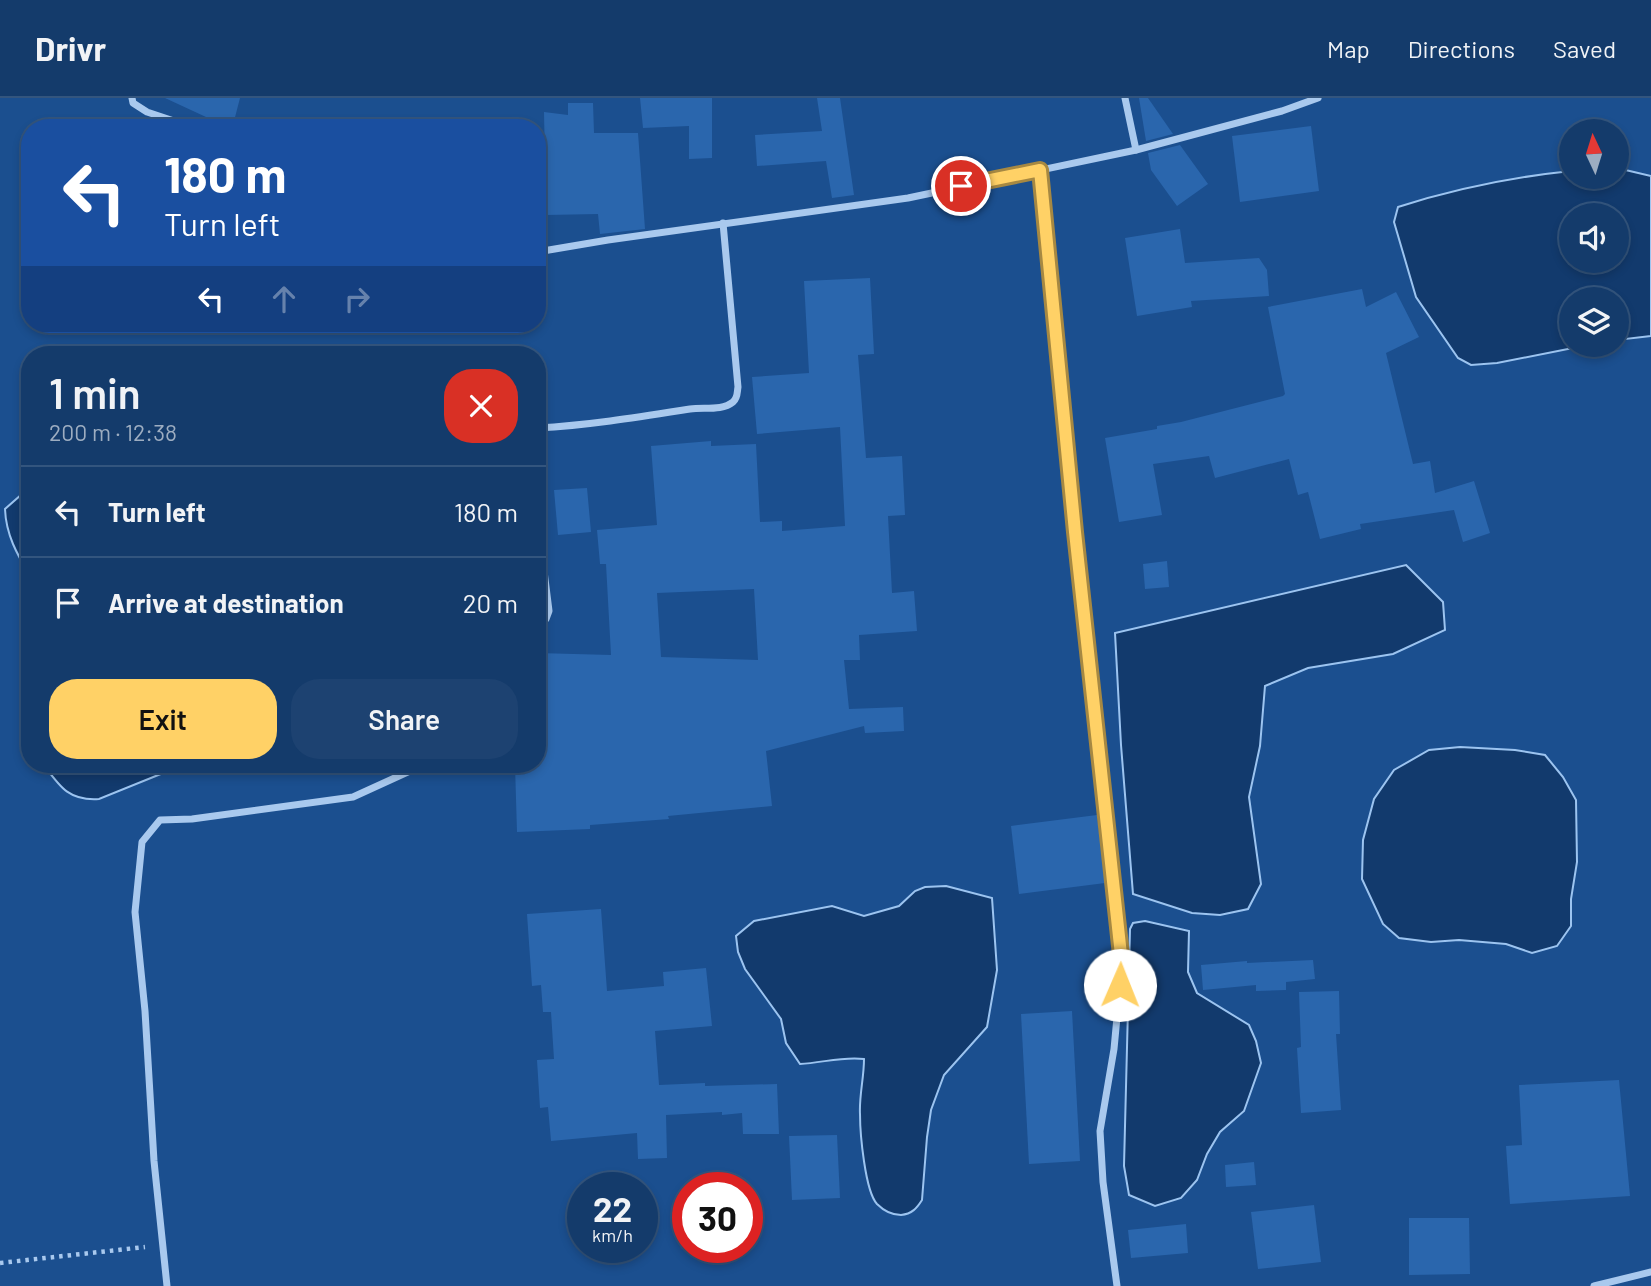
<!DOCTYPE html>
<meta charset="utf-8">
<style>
body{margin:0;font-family:Barlow,sans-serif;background:#1d4271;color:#f1f3f6;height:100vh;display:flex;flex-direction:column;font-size:26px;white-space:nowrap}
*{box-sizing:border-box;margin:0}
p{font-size:23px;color:#9dadc1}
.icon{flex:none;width:38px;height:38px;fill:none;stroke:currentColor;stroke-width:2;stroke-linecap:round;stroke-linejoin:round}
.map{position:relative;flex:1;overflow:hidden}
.drawer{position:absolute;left:21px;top:248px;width:525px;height:427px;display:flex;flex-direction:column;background:#143b6b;border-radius:28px;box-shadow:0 4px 10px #0003,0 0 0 2px #33557e}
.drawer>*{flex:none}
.banner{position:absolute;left:21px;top:21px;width:525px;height:214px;border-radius:28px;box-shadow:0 4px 10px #0003,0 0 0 2px #33557e;background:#1a4fa0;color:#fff;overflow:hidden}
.needle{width:46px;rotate:356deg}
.tools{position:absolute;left:1559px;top:21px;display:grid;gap:14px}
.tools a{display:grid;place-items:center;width:70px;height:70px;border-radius:50%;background:#143b6b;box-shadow:0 4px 10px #0003,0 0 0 2px #33557e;font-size:35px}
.speed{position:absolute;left:567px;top:1074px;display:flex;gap:14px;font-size:35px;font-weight:700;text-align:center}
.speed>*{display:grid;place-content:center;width:91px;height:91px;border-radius:50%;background:#143b6b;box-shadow:0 4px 10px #0003,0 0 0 2px #33557e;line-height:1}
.speed small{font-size:18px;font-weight:400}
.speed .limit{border:10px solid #d22;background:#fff;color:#111}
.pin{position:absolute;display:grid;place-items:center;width:60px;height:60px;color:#fff;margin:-30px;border:4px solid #fff;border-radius:50%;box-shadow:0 2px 7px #0007}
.me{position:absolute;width:77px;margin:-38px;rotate:1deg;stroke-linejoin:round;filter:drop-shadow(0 0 5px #0008)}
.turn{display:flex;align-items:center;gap:24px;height:147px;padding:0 28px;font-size:32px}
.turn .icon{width:91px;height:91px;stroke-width:2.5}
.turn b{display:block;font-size:49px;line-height:60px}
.lanes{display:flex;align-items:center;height:66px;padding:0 28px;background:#0003;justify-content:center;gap:35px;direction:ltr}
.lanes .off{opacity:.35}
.round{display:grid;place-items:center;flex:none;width:74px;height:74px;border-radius:28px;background:#1d4271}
.overview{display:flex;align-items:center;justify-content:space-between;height:119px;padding:0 28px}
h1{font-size:42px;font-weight:600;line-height:52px}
.action{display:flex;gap:14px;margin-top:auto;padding:14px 28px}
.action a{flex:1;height:80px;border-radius:28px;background:#ffd166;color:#111;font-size:28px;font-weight:600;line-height:80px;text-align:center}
.action a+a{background:#1d4271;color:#f1f3f6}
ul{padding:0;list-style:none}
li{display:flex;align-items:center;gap:21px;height:91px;padding:0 28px;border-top:2px solid #33557e}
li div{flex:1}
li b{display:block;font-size:26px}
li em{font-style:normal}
header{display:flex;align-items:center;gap:42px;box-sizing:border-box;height:98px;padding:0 35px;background:#143b6b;border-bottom:2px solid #33557e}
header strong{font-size:33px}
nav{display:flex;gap:38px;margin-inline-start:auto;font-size:24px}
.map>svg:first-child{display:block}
.water{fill:#123a6d;stroke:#9cc4f0;stroke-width:2;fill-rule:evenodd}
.building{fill:#2a66ad;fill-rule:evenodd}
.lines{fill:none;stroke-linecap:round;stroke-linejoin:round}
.path{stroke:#a9c9ee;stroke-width:4.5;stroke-dasharray:3.5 5;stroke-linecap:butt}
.minor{stroke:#a9c9ee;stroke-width:7}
.route-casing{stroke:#a68842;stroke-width:18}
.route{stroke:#ffd166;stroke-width:12}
</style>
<header>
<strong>Drivr</strong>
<nav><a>Map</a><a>Directions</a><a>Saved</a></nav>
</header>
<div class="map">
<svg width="1651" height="1188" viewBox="0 0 1651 1188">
<rect width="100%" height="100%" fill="#1b4f8f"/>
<g class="water">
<path d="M 1617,70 L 1651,78 L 1651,238 L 1617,242 L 1617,201 L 1572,201 L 1572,247 L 1588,247 L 1497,265 L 1471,267 L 1458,260 L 1416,199 L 1394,124 L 1398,109 C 1454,91 1513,79 1571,73 L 1572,79 L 1617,79 ZM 1572,117 L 1617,117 L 1617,163 L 1572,163 Z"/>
<path d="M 30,389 L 30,478 C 17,456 6,437 5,411 Z"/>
<polygon points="1406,467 1443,504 1445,532 1393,556 1308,570 1265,588 1260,648 1249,699 1261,786 1248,811 1220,817 1192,815 1133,796 1121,647 1115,535"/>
<polygon points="1460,649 1515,652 1545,657 1563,679 1576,702 1577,764 1571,801 1571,828 1557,848 1532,855 1506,846 1459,842 1431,844 1399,840 1383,826 1362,781 1363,742 1374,701 1394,672 1429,652"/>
<path d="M 44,667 L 183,667 L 99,701 C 69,703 60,689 44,667 Z"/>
<path d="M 946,788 L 992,800 L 997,872 L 987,929 L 944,977 L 931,1012 L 927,1039 L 922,1102 C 917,1110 912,1116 901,1117 C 892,1117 884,1113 877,1106 C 865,1093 860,1035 860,1016 C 859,998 864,980 864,961 C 843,958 822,965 800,966 L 786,945 L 781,921 L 745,871 L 738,854 L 736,838 L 754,823 L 832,808 L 864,818 L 899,808 L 915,793 L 925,789 Z"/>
<polygon points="1145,823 1189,833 1188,874 1197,895 1249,927 1256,943 1261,965 1244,1013 1220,1034 1207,1056 1197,1082 1181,1100 1155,1108 1129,1097 1124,1068 1130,831 1133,825"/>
</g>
<g class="building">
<polygon points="165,0 240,0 233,27 206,21 206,19"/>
<polygon points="640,0 712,0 712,60 689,61 689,28 643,30"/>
<polygon points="817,0 840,0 854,97 832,100 826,63 757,68 755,37 822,33"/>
<polygon points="1139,0 1148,0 1173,36 1146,43"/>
<polygon points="568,5 593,5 594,35 638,35 645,131 600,136 598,116 546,117 544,14 568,17"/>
<polygon points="1311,28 1319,93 1240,104 1232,38"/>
<polygon points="1180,47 1208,86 1177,108 1151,72 1148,55"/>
<polygon points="1180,131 1185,165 1259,160 1267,172 1269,198 1191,203 1192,209 1137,218 1125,140"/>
<path d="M 870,180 L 874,256 L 858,257 L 866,360 L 902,358 L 905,417 L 888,418 L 892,495 L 914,493 L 917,533 L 859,537 L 860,562 L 844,562 L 849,611 L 903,609 L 904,633 L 865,635 L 864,628 L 766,653 L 772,708 L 668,718 L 669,721 L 590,727 L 590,731 L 517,734 L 515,667 L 537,667 L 537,555 L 611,557 L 606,466 L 600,466 L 597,432 L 657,427 L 651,348 L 711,343 L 711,348 L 756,346 L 760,424 L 782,423 L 782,433 L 845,428 L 840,329 L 757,336 L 752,279 L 809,275 L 804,183 ZM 754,491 L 758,562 L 661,559 L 657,495 Z"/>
<polygon points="1362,191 1366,209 1396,194 1419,239 1386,255 1413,366 1430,363 1435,395 1474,383 1490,435 1463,444 1454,412 1360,426 1361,431 1320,441 1308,394 1298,397 1289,361 1215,380 1209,358 1153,366 1162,417 1119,424 1105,340 1157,331 1157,328 1181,324 1283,298 1285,296 1268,209"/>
<polygon points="587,390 591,434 558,437 554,392"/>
<polygon points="1167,463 1169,489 1145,491 1143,466"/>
<polygon points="1097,717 1105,785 1019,796 1011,728"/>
<polygon points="601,811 607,893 664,888 663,874 706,870 712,928 655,933 659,987 705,985 705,988 777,986 779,1036 743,1036 742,1015 722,1017 722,1014 666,1017 667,1060 638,1061 637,1035 551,1043 548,1009 540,1010 537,962 554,961 551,914 543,914 541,887 532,888 527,816"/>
<polygon points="1313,862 1315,881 1286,884 1286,892 1256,893 1256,887 1203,892 1201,867 1247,863 1247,865"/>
<polygon points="1339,893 1340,936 1336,936 1341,1012 1301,1015 1297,950 1301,949 1299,894"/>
<polygon points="1072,913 1080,1063 1029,1066 1021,916"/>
<polygon points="1619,982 1630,1098 1510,1106 1506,1048 1522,1047 1519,987"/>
<polygon points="837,1037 840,1100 792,1102 789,1038"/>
<polygon points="1254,1064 1256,1087 1226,1089 1225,1067"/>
<polygon points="1314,1107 1321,1164 1258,1171 1251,1114"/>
<polygon points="1409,1120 1469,1120 1470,1176 1409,1177"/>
<polygon points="1186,1126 1188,1155 1131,1160 1128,1132"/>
</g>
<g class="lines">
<polyline class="path" points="0,1165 145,1149"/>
<g class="minor">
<polyline points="132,0 133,5 147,14 195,30"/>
<polyline points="1125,0 1136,52"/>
<polyline points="1040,72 1075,434 1122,866 1114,951 1100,1033 1103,1084 1117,1188"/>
<polyline points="537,154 608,142 908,100 1136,52 1282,13 1318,0"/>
<path d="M 537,330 C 590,327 639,319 690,311 C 704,309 722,313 733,304 C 738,300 737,294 738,289 L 723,125"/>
<polyline points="537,417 549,513 546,521 537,527"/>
<polyline points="167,1188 154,1063 145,913 135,814 142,744 160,722 192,721 353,699 423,667"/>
<polyline points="1594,1188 1651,1174"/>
</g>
</g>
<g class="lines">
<g class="route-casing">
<polyline id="route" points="961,88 1040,72 1075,434 1122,866 1120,887"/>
</g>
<use href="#route" class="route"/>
</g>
</svg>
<div class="tools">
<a><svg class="needle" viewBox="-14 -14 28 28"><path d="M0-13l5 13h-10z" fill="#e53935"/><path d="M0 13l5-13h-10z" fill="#9dadc1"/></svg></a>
<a><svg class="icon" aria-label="sound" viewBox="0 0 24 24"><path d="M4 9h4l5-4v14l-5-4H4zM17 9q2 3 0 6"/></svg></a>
<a><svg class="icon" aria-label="layers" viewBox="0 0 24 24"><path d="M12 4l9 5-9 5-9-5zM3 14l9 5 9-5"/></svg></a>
</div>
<div class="speed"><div>22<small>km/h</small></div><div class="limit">30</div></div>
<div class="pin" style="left:961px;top:88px;background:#d93025"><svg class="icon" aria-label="arrive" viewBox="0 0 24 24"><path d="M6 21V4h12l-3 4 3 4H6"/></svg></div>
<svg class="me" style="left:1120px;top:887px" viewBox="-20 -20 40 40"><circle r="19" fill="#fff"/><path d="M0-13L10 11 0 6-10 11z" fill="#ffd166"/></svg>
<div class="banner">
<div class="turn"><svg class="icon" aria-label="left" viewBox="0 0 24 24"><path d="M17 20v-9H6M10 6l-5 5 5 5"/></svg><div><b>180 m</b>Turn left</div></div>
<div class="lanes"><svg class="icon" aria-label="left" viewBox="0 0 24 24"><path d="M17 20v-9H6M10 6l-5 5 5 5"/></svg><svg class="icon off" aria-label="ahead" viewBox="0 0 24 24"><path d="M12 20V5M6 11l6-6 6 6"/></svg><svg class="icon off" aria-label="right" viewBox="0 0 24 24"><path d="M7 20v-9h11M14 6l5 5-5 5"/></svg></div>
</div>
<section class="drawer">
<div class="overview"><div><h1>1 min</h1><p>200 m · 12:38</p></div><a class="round" style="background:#d93025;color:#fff"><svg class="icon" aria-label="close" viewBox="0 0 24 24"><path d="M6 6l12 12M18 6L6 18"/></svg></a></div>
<ul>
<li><svg class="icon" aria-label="left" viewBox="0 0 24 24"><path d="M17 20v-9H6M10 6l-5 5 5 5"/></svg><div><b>Turn left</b></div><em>180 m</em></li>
<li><svg class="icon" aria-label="arrive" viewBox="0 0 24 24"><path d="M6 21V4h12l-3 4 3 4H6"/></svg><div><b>Arrive at destination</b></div><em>20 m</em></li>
</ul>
<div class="action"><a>Exit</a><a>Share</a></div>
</section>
</div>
